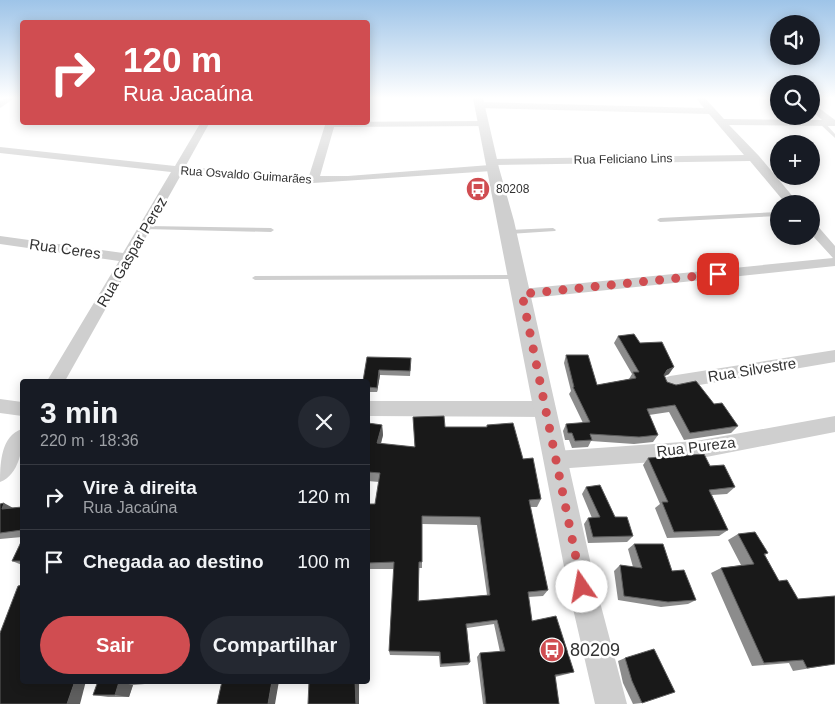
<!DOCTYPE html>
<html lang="pt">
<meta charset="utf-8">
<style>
body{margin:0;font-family:Helvetica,sans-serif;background:#242831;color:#f1f3f6;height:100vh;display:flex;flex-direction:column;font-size:19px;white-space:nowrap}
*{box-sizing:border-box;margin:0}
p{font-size:16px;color:#9ea1a6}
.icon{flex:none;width:28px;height:28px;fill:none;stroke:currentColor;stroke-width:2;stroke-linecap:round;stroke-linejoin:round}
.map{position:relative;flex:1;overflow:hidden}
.side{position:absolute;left:20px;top:379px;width:350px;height:305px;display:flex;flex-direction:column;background:#171b24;border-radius:5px;box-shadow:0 2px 12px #0003}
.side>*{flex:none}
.banner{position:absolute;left:20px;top:20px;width:350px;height:105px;border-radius:5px;box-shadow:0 2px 12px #0003;background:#d04d51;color:#fff;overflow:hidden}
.fabs{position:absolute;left:770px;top:15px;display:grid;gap:10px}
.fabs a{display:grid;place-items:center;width:50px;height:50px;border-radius:50%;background:#171b24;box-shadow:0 2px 12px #0003;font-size:25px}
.pin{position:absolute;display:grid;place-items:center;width:42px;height:42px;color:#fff;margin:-21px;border-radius:10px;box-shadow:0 2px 8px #0006}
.me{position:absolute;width:55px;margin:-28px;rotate:348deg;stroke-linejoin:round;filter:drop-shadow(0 0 4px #0008)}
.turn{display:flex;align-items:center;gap:18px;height:105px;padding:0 20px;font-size:22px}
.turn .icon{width:65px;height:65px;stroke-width:2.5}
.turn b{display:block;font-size:35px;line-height:42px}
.round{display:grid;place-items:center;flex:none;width:52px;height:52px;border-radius:26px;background:#242831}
.head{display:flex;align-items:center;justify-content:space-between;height:85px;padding:0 20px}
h1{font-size:30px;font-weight:700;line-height:38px}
.primary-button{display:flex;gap:10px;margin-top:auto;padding:10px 20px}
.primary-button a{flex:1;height:58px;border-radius:30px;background:#d04d51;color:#fff;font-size:20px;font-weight:700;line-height:58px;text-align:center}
.primary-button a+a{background:#242831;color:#f1f3f6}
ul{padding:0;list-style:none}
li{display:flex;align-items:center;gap:15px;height:65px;padding:0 20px;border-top:1px solid #363941}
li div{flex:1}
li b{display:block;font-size:19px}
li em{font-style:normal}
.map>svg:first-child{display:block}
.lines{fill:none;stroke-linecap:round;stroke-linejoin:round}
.service{fill:#cfcfcf;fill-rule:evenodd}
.minor{fill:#cfcfcf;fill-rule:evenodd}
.tertiary{fill:#cfcfcf;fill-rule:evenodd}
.wall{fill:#8c8c8c;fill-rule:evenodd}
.shaded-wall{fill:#5e5e5e}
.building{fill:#191919;stroke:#5e5e5e;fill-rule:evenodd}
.route{stroke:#d04d51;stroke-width:9;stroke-dasharray:0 16.2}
.labels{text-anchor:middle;stroke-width:5;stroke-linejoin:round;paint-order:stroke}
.far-street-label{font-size:12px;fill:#323232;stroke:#fff}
.far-poi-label{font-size:12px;fill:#323232;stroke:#fff;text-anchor:start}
.street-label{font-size:15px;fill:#323232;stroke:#fff}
.near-poi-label{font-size:18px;fill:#323232;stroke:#fff;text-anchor:start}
</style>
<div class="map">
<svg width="835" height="704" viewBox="0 0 835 704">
<rect width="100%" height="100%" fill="#fff"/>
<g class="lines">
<g class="service">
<polygon points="820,122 824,122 835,134 835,138 820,124"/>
<polygon points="779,212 779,216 660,222 657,220 660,218"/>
<polygon points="147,226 271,228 274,230 271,232 145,229 144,228"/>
<polygon points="553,228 556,230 555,231 509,234 506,232 509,230"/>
<polygon points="516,275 518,275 519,277 518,279 255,280 252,278 255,276"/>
</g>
<g class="minor">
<polygon points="5,98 15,98 0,108 0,101"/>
<polygon points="696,98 705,98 724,119 822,120 811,110 811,102 835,120 835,126 729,125 759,156 799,204 786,204 750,161 494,165 497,168 492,171 313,183 182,173 65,381 47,381 119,261 0,244 0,236 123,253 171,172 0,153 0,147 175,166 201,122 210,122 185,167 309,176 326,122 484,121 487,122 487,126 334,127 320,176 348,176 490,165 486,162 491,159 744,155 709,114 479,108 475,105 479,102 704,108"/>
<polygon points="811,222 815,223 835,246 835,266 522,299 515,294 522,289 833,258 811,234"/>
<polygon points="835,350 835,362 670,390 664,388 661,383 664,378 670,376"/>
<polygon points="0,399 22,402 22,416 0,413"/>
<polygon points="545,401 551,404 554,409 551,414 545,417 368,416 368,401"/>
<polygon points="835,416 835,432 696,459 556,469 549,466 546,460 549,454 556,451 696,441"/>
<path d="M 22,429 C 24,447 19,475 0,482 C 0,463 1,436 22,429 Z"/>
</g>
<polygon class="tertiary" points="473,98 483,98 499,168 514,221 596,587 627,704 595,704 568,587"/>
</g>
<g class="wall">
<polygon points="618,336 640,343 669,374 665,376 667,382 714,404 738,426 731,433 684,440 669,412 649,415 658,435 653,442 634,444 591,441 588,447 572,448 569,440 565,440 563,431 566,424 583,423 569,394 571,391 564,363 566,355 597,385 629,379 632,374 614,343"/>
<polygon points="367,357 411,363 410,376 380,375 377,392 368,392"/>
<path d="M 413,417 L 445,427 L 487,427 L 487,425 L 523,459 L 541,499 L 537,507 L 530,507 L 548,590 L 543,596 L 528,597 L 532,621 L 574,672 L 567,674 L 555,677 L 559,704 L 483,704 L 477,657 L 480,653 L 500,652 L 494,624 L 467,628 L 470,662 L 468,665 L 440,667 L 439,656 L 390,655 L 389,651 L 394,569 L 368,569 L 368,504 L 375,504 L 379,482 L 368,481 L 368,423 L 382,425 L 383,435 L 381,444 L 415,447 ZM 422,524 L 477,525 L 487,595 L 419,601 L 419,568 L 422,568 Z"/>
<polygon points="648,458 710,466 735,487 727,494 712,495 728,530 719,536 667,538 655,508 660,504 643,465"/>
<polygon points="586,487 633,536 627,542 588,543 584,524 588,518 592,518 582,494"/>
<polygon points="0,504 12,508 22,507 22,537 0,539"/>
<polygon points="738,534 768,553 765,555 779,581 835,664 793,671 789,663 752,666 711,573 721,568 741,565 728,540"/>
<polygon points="22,540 22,565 12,561"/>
<polygon points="634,544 672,571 696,600 688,604 661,607 618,600 614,571 620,565 633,567 628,549"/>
<polygon points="625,658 642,703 633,704 623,683 618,661"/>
<polygon points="98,681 180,681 133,685 129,697 108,697 93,695"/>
</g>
<g class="shaded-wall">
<polygon points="674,367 669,374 662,377 667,370"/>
<polygon points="379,370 380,375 377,392 377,388"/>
<polygon points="382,425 383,435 378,453 377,443"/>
<polygon points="4,503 15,509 2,509"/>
<polygon points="75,681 86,681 80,704 67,704"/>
<polygon points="272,681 279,681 275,704 268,704"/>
<polygon points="355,681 359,681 359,704 356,704"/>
<polygon points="119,682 133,685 129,697 115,695"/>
</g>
<g class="building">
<polygon points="634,334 640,343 662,342 674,367 667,370 664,375 667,382 676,385 696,381 714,404 722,403 738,426 690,433 675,405 647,409 658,435 639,437 590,434 592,440 575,441 572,433 568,433 566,424 590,422 573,387 574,387 566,355 588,355 597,385 636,378 633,372 639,372 618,336"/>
<polygon points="367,357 411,358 410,371 379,370 377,388 368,387 368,381 363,381"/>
<path d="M 444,416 L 445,427 L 487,427 L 487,425 L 513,423 L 523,459 L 533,458 L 541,499 L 529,500 L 548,590 L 528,592 L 532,621 L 556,616 L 574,672 L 555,675 L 559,704 L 486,704 L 480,653 L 505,651 L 497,620 L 466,624 L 470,662 L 441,664 L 440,652 L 389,651 L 394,562 L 368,563 L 368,504 L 375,504 L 380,473 L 368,472 L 368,423 L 382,425 L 377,443 L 415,447 L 413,417 ZM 422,516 L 480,517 L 490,595 L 418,601 L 419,562 L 422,562 Z"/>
<polygon points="704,454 710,466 724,465 735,487 709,490 728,530 674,532 662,502 668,502 648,458"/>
<polygon points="600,485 615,517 627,517 633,536 593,537 588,518 600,517 586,487"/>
<polygon points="4,503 2,509 22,507 22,530 0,533 0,504"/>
<polygon points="755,532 768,553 764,554 779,581 787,580 798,599 835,596 835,664 807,668 803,660 764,663 721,568 754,564 738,534"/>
<polygon points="22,540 22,561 12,561"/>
<polygon points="634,544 663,544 672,571 684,570 696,600 668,602 624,596 620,565 642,568"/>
<polygon points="22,585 22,681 75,681 67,704 0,704 0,633 18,586"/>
<polygon points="654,649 675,692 642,703 632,681 625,658"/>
<polygon points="98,681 134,681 119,682 115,695 93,695"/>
<polygon points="222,681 272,681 268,704 217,704"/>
<polygon points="309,681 355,681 356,704 308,704"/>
</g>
<linearGradient id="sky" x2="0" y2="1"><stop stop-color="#9ec4e8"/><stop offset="0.5" stop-color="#fff"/><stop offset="1" stop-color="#fff" stop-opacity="0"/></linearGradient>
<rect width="835" height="196" fill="url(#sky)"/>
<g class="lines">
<polyline class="route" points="582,587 522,294 718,274"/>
</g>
<defs>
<g id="bus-disc" transform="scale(1.25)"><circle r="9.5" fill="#d04d51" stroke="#fff"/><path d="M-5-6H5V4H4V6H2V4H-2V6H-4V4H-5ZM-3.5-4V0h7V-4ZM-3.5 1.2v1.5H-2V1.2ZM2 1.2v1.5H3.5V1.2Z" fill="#fff"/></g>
</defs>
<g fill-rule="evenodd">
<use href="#bus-disc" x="478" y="189"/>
<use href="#bus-disc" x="552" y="650"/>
</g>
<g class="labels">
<g class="far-street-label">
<text transform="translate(623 159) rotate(-1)" y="4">Rua Feliciano Lins</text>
<text transform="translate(246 175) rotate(4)" y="4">Rua Osvaldo Guimarães</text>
</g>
<g class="far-poi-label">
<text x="496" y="193">80208</text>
</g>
<g class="street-label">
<text transform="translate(65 249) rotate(8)" y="5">Rua Ceres</text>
<text transform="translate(132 252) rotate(-60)" y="5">Rua Gaspar Perez</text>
<text transform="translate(752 370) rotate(-9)" y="5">Rua Silvestre</text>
<text transform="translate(696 447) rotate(-7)" y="5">Rua Pureza</text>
</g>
<g class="near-poi-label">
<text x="570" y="656">80209</text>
</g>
</g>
</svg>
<div class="fabs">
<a><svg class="icon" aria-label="sound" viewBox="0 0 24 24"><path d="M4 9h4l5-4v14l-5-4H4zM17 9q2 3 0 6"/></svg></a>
<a><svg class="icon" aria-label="search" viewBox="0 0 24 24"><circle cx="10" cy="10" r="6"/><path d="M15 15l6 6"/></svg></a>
<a>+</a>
<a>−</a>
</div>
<div class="pin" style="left:718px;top:274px;background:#d93025"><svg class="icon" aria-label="arrive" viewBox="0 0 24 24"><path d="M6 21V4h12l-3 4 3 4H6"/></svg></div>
<svg class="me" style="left:582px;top:587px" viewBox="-20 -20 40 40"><circle r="19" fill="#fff"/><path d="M0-13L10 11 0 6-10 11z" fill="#d04d51"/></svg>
<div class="banner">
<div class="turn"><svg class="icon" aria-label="right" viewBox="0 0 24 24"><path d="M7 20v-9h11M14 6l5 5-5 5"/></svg><div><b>120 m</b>Rua Jacaúna</div></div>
</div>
<section class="side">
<div class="head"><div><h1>3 min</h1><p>220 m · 18:36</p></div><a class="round"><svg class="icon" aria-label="close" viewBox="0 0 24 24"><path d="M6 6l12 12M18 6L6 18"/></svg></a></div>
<ul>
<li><svg class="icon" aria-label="right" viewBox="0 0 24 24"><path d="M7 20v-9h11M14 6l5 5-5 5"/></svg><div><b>Vire à direita</b><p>Rua Jacaúna</p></div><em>120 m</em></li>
<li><svg class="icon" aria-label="arrive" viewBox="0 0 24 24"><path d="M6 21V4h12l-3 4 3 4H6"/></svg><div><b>Chegada ao destino</b></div><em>100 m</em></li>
</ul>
<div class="primary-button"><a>Sair</a><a>Compartilhar</a></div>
</section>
</div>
